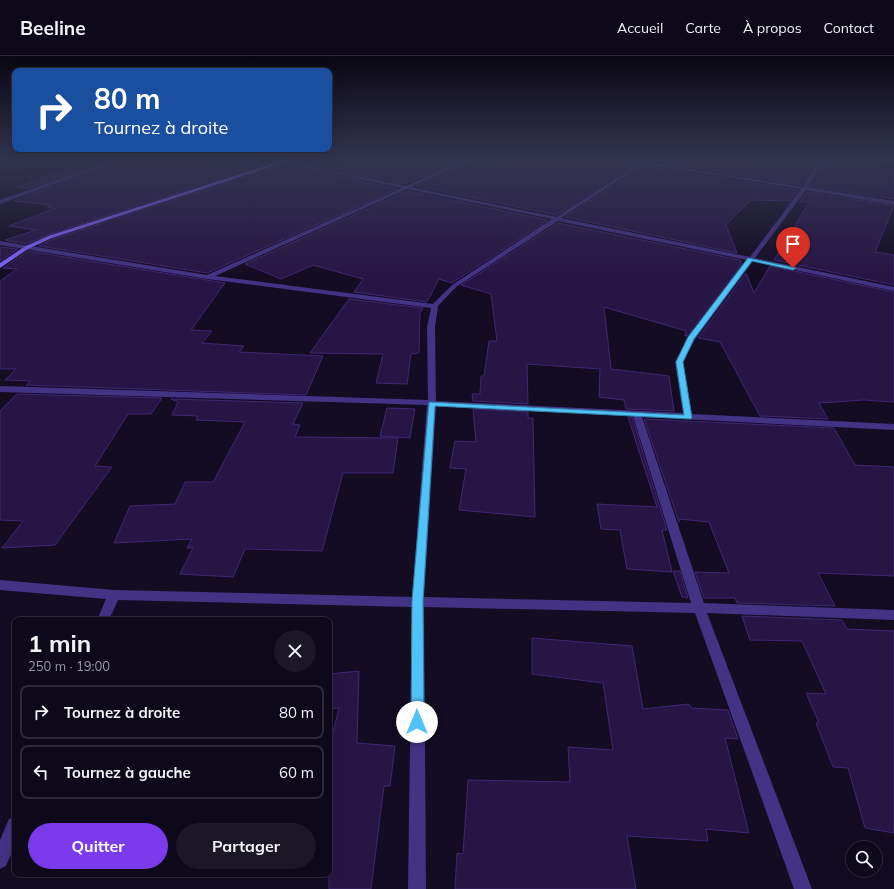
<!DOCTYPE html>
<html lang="fr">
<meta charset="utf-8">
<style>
body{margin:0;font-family:Mulish,sans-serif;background:#1c1727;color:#f1f3f6;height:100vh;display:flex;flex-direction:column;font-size:15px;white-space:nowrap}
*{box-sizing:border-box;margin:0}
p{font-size:13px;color:#9b9aa2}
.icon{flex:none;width:22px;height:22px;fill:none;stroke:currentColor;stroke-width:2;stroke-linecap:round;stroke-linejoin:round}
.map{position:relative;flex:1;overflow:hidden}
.panel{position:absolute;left:12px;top:561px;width:320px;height:260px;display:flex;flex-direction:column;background:#0e091a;border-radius:8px;box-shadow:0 4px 16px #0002,0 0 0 1px #2e2a39}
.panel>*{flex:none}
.guide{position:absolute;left:12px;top:12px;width:320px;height:84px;border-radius:8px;box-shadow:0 4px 16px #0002,0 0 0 1px #2e2a39;background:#1a4fa0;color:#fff;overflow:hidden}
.fabs{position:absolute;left:846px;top:785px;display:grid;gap:8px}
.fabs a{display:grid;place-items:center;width:36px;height:36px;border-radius:50%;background:#0e091a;box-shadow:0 4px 16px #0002,0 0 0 1px #2e2a39;font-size:20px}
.pin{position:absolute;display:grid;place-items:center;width:34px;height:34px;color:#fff;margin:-41px -17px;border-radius:50% 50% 50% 0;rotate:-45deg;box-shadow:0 0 4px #0007}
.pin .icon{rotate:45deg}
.me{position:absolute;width:44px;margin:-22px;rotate:0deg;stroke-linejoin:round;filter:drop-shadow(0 0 3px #0008)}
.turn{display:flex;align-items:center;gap:14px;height:84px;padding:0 16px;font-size:18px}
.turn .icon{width:52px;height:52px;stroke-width:2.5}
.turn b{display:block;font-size:28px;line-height:34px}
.round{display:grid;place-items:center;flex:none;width:42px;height:42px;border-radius:21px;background:#1c1727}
.overview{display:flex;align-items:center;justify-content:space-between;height:68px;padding:0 16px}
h1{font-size:24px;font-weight:700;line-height:30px}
.cta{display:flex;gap:8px;margin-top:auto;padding:8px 16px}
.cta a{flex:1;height:46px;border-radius:24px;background:#7c3aed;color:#fff;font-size:16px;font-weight:700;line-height:46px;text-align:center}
.cta a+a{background:#1c1727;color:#f1f3f6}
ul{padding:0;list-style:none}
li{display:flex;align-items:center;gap:12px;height:54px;margin:0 8px 6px;padding:0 8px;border:2px solid #2e2a39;border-radius:8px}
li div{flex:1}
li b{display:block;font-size:15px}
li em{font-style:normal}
header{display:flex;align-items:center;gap:24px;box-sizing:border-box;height:56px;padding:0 20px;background:#0e091a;border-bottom:1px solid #2e2a39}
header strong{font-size:19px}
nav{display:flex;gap:22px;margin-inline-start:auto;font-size:14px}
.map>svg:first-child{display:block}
.building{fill:#271645;stroke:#412673}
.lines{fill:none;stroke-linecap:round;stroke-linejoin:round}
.street{fill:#433385;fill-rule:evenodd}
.secondary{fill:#8064ff;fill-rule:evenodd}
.route{fill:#4fc3f7;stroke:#337fa1}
</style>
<header>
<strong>Beeline</strong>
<nav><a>Accueil</a><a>Carte</a><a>À propos</a><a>Contact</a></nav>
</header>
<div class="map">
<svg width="894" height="833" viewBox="0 0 894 833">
<rect width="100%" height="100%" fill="#130c23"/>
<g class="building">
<polygon points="101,102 113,102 28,133 17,131"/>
<polygon points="127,102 205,102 254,112 48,179 27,188 5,184 36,174 9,170 55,152 47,151 51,149 14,145"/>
<polygon points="228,102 284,102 263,109"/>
<polygon points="299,102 462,102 406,128 292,106"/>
<polygon points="475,102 614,102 636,108 556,159 416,130"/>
<polygon points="653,102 819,102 802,129 651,105"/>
<polygon points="826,102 889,102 880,114 894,116 894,143 809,130"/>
<polygon points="283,108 397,133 207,217 39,190 53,183"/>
<polygon points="644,110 798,134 790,145 751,144 726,169 737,197 565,161"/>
<polygon points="407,135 548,164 452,227 439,223 427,246 354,236 363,223 313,209 281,223 245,208"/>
<polygon points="807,136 894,150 875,196 894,199 894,229 774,204 809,146 799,146"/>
<polygon points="558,167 740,204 742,208 687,280 685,280 686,275 604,251 611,313 669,320 674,355 626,353 624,344 599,341 600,313 527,308 528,348 473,345 472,338 480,338 481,320 484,320 489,285 497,285 491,238 461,229"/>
<polygon points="0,191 18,193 0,205"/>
<polygon points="28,195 225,227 191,274 212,275 202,287 244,290 239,296 323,300 306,339 26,329 31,325 5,324 16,313 0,313 0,225 17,213 3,212"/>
<polygon points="770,210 894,236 894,346 864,344 819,347 828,363 760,360 720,286 698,282 746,217 754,237"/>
<polygon points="349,243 423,252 420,257 419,297 411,298 407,328 376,327 383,298 310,297"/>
<polygon points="17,338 162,342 151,358 128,358 95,410 112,411 55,489 2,492 23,465 0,464 0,355"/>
<polygon points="171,343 303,347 293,368 300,369 295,381 398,382 393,417 343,417 322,495 245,493 233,521 180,518 193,492 187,492 192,483 114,487 130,450 175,448 185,426 213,426 245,366 196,364 198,360 172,359 178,346"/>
<polygon points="387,352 415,353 410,382 380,380"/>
<polygon points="473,353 528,356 528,362 533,362 535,461 459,454 466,413 450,412 455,385 476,386"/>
<polygon points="628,361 632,361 667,474 662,474 672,516 627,513 620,474 601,473 597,448 657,451"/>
<polygon points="644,363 834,372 855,409 894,411 894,520 818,517 835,550 737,547 735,542 704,542 695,516 729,517 709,466 679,463 679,466"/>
<polygon points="673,515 680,515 688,542 682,541"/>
<polygon points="742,560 842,564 847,573 894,575 894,777 865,772 848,712 833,711 816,667 819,667 806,637 826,638 802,585 750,584"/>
<polygon points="532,582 632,590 643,653 689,648 691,652 728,654 738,683 725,682 749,777 706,773 708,785 627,780 636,833 455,833 457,797 463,798 468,724 570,726 568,691 613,694 603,627 532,618"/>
<polygon points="359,615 357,687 395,690 390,730 384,730 371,833 329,833 329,694 339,652 329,653 329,618"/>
</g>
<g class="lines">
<g class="street">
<polygon points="119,102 126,102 0,148 0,144"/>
<polygon points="206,102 218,102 270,112 268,113"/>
<path d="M 467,102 L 474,102 L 411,131 L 556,161 L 640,107 L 615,102 L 643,105 L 646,102 L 652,102 L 647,106 L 803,131 L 821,102 L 825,102 L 807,131 L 894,145 L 894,149 L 806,134 L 755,202 L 894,231 L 894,235 L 753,205 L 695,283 L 683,306 L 692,358 L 894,368 L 894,374 L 642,361 L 704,547 L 894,554 L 894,564 L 707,557 L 812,833 L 794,833 L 695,557 L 424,551 L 426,833 L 408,833 L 412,551 L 118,544 L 109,564 L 97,564 L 106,543 L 0,534 L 0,524 L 114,534 L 412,541 L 427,349 L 0,336 L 0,330 L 428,344 L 427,271 L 431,252 L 207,223 L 0,189 L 0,185 L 207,219 L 402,132 L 284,107 L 282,105 L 406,130 ZM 644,108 L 801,133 L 750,201 L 561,162 ZM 407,133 L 552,163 L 452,229 L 433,248 L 215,220 ZM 558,165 L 747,204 L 688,281 L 675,306 L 683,357 L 436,345 L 435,271 L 438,250 L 456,231 ZM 436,350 L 633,360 L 691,547 L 424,541 Z"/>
<polygon points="15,761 15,789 6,810 0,813 0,784 9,763"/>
</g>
<polygon class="secondary" points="290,102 298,102 52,182 28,193 0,212 0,207 24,191 48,180"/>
</g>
<linearGradient id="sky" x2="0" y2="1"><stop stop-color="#0a0713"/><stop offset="0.47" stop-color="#333450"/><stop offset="1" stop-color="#333450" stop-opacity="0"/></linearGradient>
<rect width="894" height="219" fill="url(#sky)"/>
<polygon class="route" points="748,202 796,212 793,214 752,205 694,283 683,306 692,362 691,363 435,350 423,545 424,666 422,671 417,673 413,671 411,666 412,545 429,346 684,359 676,306 688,281"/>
</svg>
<div class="fabs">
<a><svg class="icon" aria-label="search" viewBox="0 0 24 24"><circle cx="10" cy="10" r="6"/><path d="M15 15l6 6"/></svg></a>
</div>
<div class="pin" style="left:793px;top:212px;background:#d93025"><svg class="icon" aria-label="arrive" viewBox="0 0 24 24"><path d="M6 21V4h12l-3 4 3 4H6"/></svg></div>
<svg class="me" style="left:417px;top:666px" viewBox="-20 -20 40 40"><circle r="19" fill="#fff"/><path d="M0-13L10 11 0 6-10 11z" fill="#4fc3f7"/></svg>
<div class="guide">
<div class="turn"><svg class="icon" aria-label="right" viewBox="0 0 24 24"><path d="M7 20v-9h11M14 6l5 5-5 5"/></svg><div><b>80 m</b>Tournez à droite</div></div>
</div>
<section class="panel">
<div class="overview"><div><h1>1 min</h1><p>250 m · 19:00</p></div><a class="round"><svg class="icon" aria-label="close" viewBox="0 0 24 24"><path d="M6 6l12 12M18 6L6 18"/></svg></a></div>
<ul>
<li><svg class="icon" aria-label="right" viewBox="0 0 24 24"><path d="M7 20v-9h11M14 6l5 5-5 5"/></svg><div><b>Tournez à droite</b></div><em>80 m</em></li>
<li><svg class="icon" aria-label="left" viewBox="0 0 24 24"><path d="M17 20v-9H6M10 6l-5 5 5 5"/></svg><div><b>Tournez à gauche</b></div><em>60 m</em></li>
</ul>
<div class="cta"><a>Quitter</a><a>Partager</a></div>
</section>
</div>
